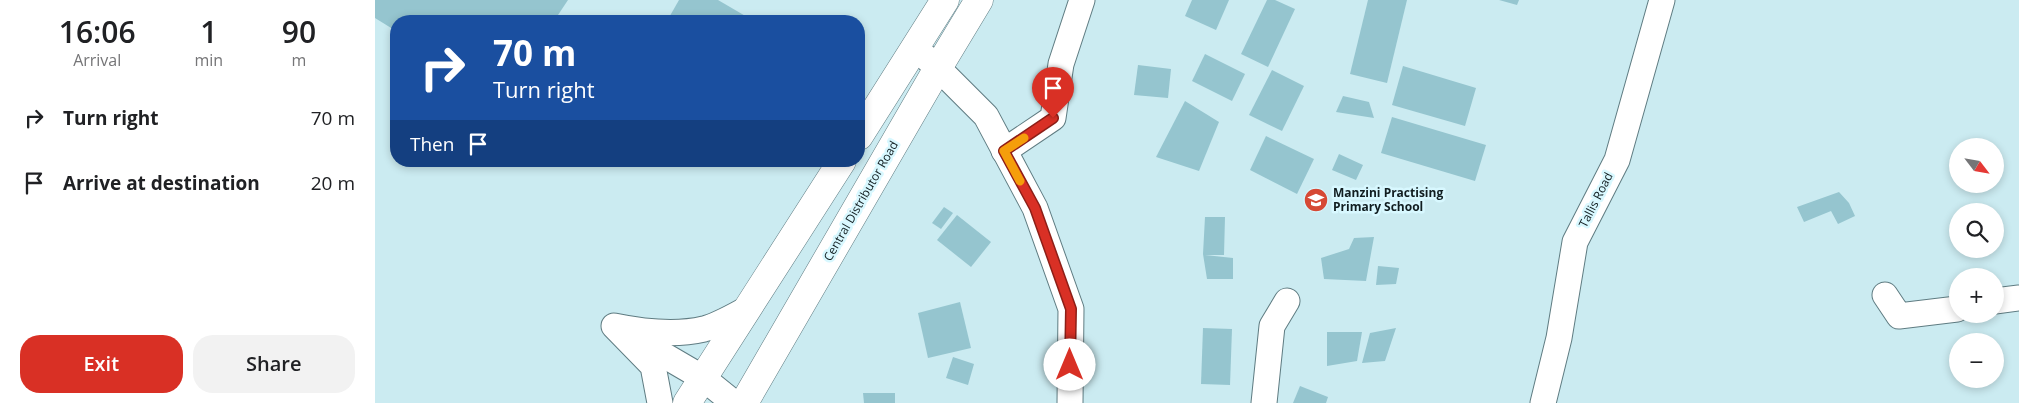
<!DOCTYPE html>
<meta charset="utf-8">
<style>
body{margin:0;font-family:"Open Sans",sans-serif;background:#f2f2f2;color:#202124;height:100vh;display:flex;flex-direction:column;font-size:19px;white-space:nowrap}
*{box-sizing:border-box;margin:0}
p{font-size:16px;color:#757577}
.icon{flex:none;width:28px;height:28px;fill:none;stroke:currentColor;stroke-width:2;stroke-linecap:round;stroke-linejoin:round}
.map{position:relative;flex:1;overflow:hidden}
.details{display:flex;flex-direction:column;background:#fff;width:375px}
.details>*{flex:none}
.banner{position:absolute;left:15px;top:15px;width:475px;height:152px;border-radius:20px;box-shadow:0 2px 8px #0003;background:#1a4fa0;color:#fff;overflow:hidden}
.needle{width:32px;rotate:121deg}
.buttons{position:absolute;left:1574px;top:138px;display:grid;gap:10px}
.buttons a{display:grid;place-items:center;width:55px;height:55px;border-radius:50%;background:#fff;box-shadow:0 2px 8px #0003;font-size:25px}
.pin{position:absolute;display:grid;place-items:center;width:42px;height:42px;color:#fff;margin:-51px -21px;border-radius:50% 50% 50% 0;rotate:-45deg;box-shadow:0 0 5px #0007}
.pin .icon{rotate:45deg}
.me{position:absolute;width:55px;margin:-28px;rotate:0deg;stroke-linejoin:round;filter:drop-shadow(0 0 4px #0008)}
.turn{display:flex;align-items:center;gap:18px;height:105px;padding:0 20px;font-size:22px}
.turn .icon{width:65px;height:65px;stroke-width:2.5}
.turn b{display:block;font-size:35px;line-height:42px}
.then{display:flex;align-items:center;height:48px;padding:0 20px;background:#0003;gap:10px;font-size:19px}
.eta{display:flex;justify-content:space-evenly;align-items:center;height:85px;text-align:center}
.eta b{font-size:30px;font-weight:600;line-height:35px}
.cta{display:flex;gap:10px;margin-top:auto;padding:10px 20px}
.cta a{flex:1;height:58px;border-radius:20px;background:#d93025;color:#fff;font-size:20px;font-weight:600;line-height:58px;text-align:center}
.cta a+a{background:#f2f2f2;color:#202124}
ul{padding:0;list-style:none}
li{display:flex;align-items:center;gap:15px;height:65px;padding:0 20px}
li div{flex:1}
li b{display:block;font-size:19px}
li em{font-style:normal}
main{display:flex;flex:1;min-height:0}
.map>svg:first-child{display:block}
.building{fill:#95c5cf}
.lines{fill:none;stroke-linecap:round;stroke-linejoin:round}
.minor-casing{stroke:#5f7c82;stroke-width:27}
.highway-casing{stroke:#5f7c82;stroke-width:29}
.minor{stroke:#fff;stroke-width:25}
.highway{stroke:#fff;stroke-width:28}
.route-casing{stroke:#8d1f18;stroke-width:12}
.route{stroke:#d93025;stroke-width:9}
.slow{stroke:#f59e0b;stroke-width:9}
.labels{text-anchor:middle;stroke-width:5;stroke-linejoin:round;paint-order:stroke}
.poi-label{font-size:12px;font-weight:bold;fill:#111d20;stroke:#d8f8ff;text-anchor:start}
.street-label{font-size:12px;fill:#111d20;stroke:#d8f8ff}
</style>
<main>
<section class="details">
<div class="eta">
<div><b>16:06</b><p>Arrival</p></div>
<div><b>1</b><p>min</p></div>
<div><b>90</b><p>m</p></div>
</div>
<ul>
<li><svg class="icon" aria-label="right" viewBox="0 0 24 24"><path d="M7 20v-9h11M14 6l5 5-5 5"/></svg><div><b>Turn right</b></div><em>70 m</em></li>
<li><svg class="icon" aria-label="arrive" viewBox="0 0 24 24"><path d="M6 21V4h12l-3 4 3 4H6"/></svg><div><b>Arrive at destination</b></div><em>20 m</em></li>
</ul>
<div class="cta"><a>Exit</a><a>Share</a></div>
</section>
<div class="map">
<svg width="1644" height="403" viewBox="0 0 1644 403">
<rect width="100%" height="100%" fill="#cbebf1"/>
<g class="building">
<polygon points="0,0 193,0 179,21 21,21 21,31 0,18"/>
<polygon points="304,0 343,0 379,21 292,21"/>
<polygon points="817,0 854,0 841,30 810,16"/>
<polygon points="892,0 900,0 920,9 893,67 866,54"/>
<polygon points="993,0 1032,0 1012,83 975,74"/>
<polygon points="1124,0 1144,0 1142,5"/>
<polygon points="830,54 870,74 857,101 817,81"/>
<polygon points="763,65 796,69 793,98 759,95"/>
<polygon points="1028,66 1101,88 1090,126 1017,105"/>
<polygon points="897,70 929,86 907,131 874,115"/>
<polygon points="968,96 994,102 999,118 961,112"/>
<polygon points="810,101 844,122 824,171 781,157"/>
<polygon points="1017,117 1111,145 1100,181 1006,153"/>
<polygon points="891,136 939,159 922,194 875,170"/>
<polygon points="964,154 988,165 981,180 957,170"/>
<polygon points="1464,192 1474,203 1480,216 1463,224 1456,211 1429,222 1422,207"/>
<polygon points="569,207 578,213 566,229 557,223"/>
<polygon points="582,215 616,242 596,267 562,240"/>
<polygon points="830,217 850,217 849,255 830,255 858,258 858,279 832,279 828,254"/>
<polygon points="1620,221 1625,224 1620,233"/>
<polygon points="999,237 991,281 949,279 946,258 974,249 979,238"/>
<polygon points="1003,266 1024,268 1021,284 1001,285"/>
<polygon points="585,302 596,348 553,358 543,313"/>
<polygon points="828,328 857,329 855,385 826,384"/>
<polygon points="1021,328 1010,361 987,363 995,333"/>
<polygon points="952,332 987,332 982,361 952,366"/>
<polygon points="578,357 599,364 593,385 571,378"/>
<polygon points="925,386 953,397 951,403 918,403"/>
<polygon points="488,393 520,393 520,403 489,403"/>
</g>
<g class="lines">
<g class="minor-casing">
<g id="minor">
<polyline points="540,48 563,68 611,116 660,208 696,309 695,403"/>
<polyline points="629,151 678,118 686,64 707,0"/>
<polyline points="1510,295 1524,316 1582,309"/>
<polyline points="1620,301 1644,298"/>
<polyline points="263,340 328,378 359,403"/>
<path d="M 285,403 L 278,366 L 239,326 C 268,332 299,336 329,329 C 344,325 359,316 372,309"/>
<polyline points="889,403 897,326 912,301"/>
<polyline points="1168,403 1184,338 1200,242 1242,160 1287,0"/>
</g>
</g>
<g class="highway-casing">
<g id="highway">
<polyline points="484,136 570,0"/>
<polyline points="312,403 467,161"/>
<polyline points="369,403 563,68 604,0"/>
</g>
</g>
<use href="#minor" class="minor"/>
<use href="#highway" class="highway"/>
</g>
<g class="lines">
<g class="route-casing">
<polyline id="route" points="678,118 629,151 660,208 696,309 695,365"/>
</g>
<use href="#route" class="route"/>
<polyline class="slow" points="645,181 629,151 649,138"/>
</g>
<defs>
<g id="school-disc" transform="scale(1.25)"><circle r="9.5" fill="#d64935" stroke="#d8f8ff"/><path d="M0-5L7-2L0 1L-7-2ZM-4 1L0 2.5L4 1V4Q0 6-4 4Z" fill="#fff"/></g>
</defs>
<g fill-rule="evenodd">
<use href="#school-disc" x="941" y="200"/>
</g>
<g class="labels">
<g class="poi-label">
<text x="958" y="197">Manzini Practising<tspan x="958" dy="14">Primary School</tspan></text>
</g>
<g class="street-label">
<text transform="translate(1221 200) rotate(-63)" y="4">Tallis Road</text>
<text transform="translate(486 201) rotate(-60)" y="4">Central Distributor Road</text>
</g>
</g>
</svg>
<div class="buttons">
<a><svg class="needle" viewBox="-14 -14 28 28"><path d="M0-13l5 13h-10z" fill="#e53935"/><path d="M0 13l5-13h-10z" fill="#757577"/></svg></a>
<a><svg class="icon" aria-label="search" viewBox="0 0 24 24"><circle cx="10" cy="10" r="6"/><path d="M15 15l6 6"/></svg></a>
<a>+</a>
<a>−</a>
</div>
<div class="pin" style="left:678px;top:118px;background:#d93025"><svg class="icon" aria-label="arrive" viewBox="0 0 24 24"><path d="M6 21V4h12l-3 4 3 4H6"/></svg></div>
<svg class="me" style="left:695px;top:365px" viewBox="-20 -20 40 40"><circle r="19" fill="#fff"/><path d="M0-13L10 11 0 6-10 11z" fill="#d93025"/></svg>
<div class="banner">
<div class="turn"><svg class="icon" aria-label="right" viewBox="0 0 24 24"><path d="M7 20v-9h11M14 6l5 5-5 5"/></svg><div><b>70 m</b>Turn right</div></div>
<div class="then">Then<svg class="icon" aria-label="arrive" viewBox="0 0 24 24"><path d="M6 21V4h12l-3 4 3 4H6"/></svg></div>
</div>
</div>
</main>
